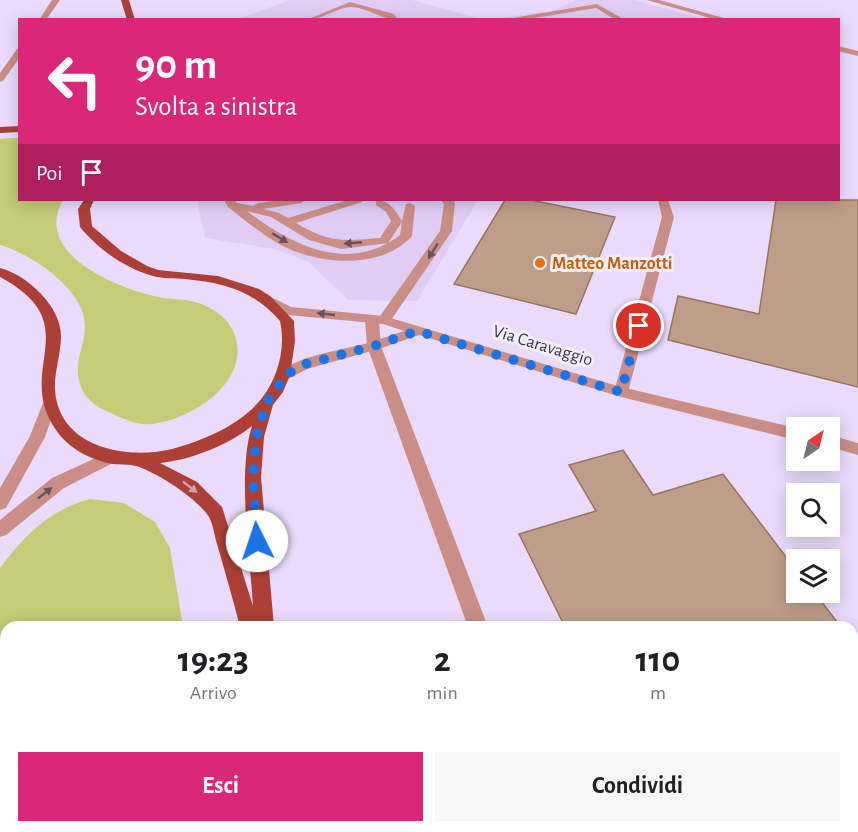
<!DOCTYPE html>
<html lang="it">
<style>
body{margin:0;font-family:"Alegreya Sans",sans-serif;background:#f6f6f6;color:#202124;height:100vh;display:flex;flex-direction:column;font-size:22px;white-space:nowrap}
*{box-sizing:border-box;margin:0}
p{font-size:20px;color:#757577}
.icon{flex:none;width:33px;height:33px;fill:none;stroke:currentColor;stroke-width:2;stroke-linecap:round;stroke-linejoin:round}
.map{position:relative;flex:1;overflow:hidden}
.drawer{position:absolute;left:0px;top:621px;width:858px;height:212px;display:flex;flex-direction:column;background:#fff;border-radius:18px 18px 0 0;box-shadow:0 3px 15px #0003}
.drawer>*{flex:none}
.guide{position:absolute;left:18px;top:18px;width:822px;height:183px;border-radius:0px;box-shadow:0 3px 15px #0003;background:#db2777;color:#fff;overflow:hidden}
.needle{width:39px;rotate:35deg}
.controls{position:absolute;left:786px;top:417px;display:grid;gap:12px}
.controls a{display:grid;place-items:center;width:54px;height:54px;border-radius:0px;background:#fff;box-shadow:0 3px 15px #0003;font-size:30px}
.pin{position:absolute;display:grid;place-items:center;width:51px;height:51px;color:#fff;margin:-26px;border:3px solid #fff;border-radius:50%;box-shadow:0 2px 6px #0007}
.me{position:absolute;width:66px;margin:-33px;rotate:356deg;stroke-linejoin:round;filter:drop-shadow(0 0 4px #0008)}
.turn{display:flex;align-items:center;gap:21px;height:126px;padding:0 18px;font-size:27px}
.turn .icon{width:78px;height:78px;stroke-width:2.5}
.turn b{display:block;font-size:42px;line-height:51px}
.then{display:flex;align-items:center;height:57px;padding:0 18px;background:#0003;gap:12px;font-size:22px}
.eta{display:flex;justify-content:space-evenly;align-items:center;height:102px;text-align:center}
.eta b{font-size:36px;font-weight:700;line-height:42px}
.cta{display:flex;gap:12px;margin-top:auto;padding:12px 18px}
.cta a{flex:1;height:69px;border-radius:0px;background:#db2777;color:#fff;font-size:24px;font-weight:700;line-height:69px;text-align:center}
.cta a+a{background:#f6f6f6;color:#202124}
.map>svg:first-child{display:block}
.built{fill:#dfcdf6}
.green{fill:#c5cb77}
.building{fill:#bf9e89;stroke:#967662;stroke-width:1.5}
.lines{fill:none;stroke-linecap:round;stroke-linejoin:round}
.service{fill:#cb8e86;fill-rule:evenodd}
.minor{fill:#cb8e86;fill-rule:evenodd}
.tertiary{fill:#cb8e86;fill-rule:evenodd}
.primary{fill:#ac4037;fill-rule:evenodd}
.oneway{fill:#69525a}
.oneway2{fill:#d39fa3}
.route{stroke:#1a73e8;stroke-width:10;stroke-dasharray:0 18}
.food-dot{fill:#e8710a;stroke:#f3edfb;stroke-width:2}
.labels{text-anchor:middle;stroke-width:6;stroke-linejoin:round;paint-order:stroke}
.food-label{font-size:18px;font-weight:bold;fill:#c56008;stroke:#f3edfb;text-anchor:start}
.street-label{font-size:18px;fill:#3f3947;stroke:#f3edfb}
</style>
<div class="map">
<svg width="858" height="832" viewBox="0 0 858 832">
<rect width="100%" height="100%" fill="#eadbfd"/>
<g class="built">
<polygon points="291,0 412,0 480,19 235,20"/>
<polygon points="577,0 634,0 697,17 696,20 485,20 552,11"/>
<polygon points="197,200 478,200 417,301 348,300 309,262 275,249 205,238"/>
</g>
<g class="green">
<path d="M 12,138 L 19,138 L 20,200 L 63,200 C 32,254 117,288 158,297 C 171,300 185,298 198,303 C 211,307 228,318 233,331 C 255,379 192,421 150,424 C 138,426 122,418 111,413 C 98,408 86,400 81,387 C 72,362 85,349 85,325 C 85,290 30,253 0,245 L 0,139 Z"/>
<path d="M 90,499 L 124,503 L 155,522 L 170,548 L 183,627 L 6,627 L 6,826 L 213,826 L 214,832 L 0,832 L 0,568 C 25,535 49,510 90,499 Z"/>
</g>
<g class="building">
<polygon points="505,200 531,200 615,217 576,314 454,284"/>
<polygon points="776,200 858,200 858,387 668,340 678,296 759,314"/>
<polygon points="623,450 653,495 723,474 796,570 796,592 814,592 841,627 565,627 519,534 596,511 569,465"/>
</g>
<g class="lines">
<g class="service">
<path d="M 350,2 L 394,14 L 398,20 C 383,20 368,8 352,7 C 339,6 322,20 306,20 Z"/>
<polygon points="597,4 625,20 616,20 596,8 522,20 501,20"/>
<path d="M 224,200 L 234,200 L 237,203 L 253,206 L 258,203 L 281,200 L 306,200 L 301,203 L 263,209 L 279,213 L 288,218 L 348,200 L 363,200 L 362,202 L 296,223 C 330,243 342,241 380,238 L 391,221 L 386,212 L 376,205 L 376,201 C 389,199 396,211 402,221 L 406,204 L 410,203 L 415,206 L 412,236 C 382,270 318,265 281,245 C 262,235 245,220 228,207 ZM 247,211 L 271,217 L 309,240 L 341,249 L 388,243 L 402,222 L 400,235 C 349,274 292,246 247,211 Z"/>
<polygon points="440,200 453,200 455,202 452,231 389,323 379,322 381,346 488,627 468,627 367,346 365,320 367,317 372,316 378,319 440,231 444,204"/>
<polygon points="658,200 668,200 674,217 628,392 621,397 614,392 662,217"/>
<polygon points="541,826 564,826 565,832 543,832"/>
</g>
<g class="minor">
<polygon points="647,0 659,0 731,20 717,20"/>
<polygon points="838,46 858,51 858,56 838,51"/>
<path d="M 269,296 L 291,307 L 384,316 L 621,387 L 796,428 L 796,440 L 621,397 L 419,335 L 379,349 L 307,369 L 283,382 L 278,381 L 276,377 C 290,356 344,350 368,343 C 380,339 392,335 404,331 L 383,324 L 288,315 L 264,303 L 263,300 L 264,297 Z"/>
<polygon points="50,398 55,399 57,403 45,437 6,508 0,510 0,488 30,436 43,403 45,399"/>
<polygon points="830,435 858,443 858,455 830,447"/>
<polygon points="111,451 117,453 119,457 117,461 64,488 6,535 0,537 0,520 52,478"/>
</g>
<g class="tertiary">
<polygon points="52,0 60,0 46,20 39,20"/>
<polygon points="17,49 20,49 20,57 3,81 0,82 0,73"/>
</g>
<g class="primary">
<polygon points="121,0 129,0 135,20 127,20"/>
<polygon points="20,126 20,132 0,133 0,127"/>
<path d="M 84,200 L 94,200 L 90,209 L 92,226 L 121,251 L 147,266 L 158,270 L 218,276 L 259,289 L 270,296 L 294,321 L 295,341 L 290,375 L 283,392 L 273,405 L 264,437 L 261,477 L 274,627 L 240,627 C 233,599 225,572 217,544 C 214,535 213,521 207,514 C 193,496 158,473 136,466 C 129,464 121,465 113,464 C 91,460 69,449 56,430 C 13,368 89,325 0,277 L 0,268 C 27,275 61,306 61,336 C 61,354 54,372 55,390 C 59,448 127,460 172,449 C 204,440 241,425 262,398 C 278,377 286,348 280,321 C 254,291 225,283 185,279 C 175,278 163,279 153,276 C 126,269 98,249 80,227 L 78,209 ZM 252,426 C 237,472 250,555 253,606 L 222,507 L 197,482 L 160,463 C 191,460 228,445 252,426 Z"/>
<polygon points="281,826 304,826 304,832 282,832"/>
</g>
</g>
<defs><path id="oneway-solid" d="M-6-.8H1V-3.2L6.5 0L1 3.2V.8H-6Z" transform="scale(1.5)"/></defs>
<g class="oneway">
<use href="#oneway-solid" transform="translate(280 238) rotate(31)"/>
<use href="#oneway-solid" transform="translate(353 243) rotate(175)"/>
<use href="#oneway-solid" transform="translate(433 251) rotate(122)"/>
<use href="#oneway-solid" transform="translate(326 314) rotate(-174)"/>
<use href="#oneway-solid" transform="translate(45 493) rotate(-38)"/>
</g>
<use class="oneway2" href="#oneway-solid" transform="translate(190 487) rotate(38)"/>
<g class="lines">
<polyline class="route" points="257,541 253,477 256,437 267,402 278,388 283,377 302,365 374,346 417,331 621,392 639,326"/>
</g>
<circle class="food-dot" cx="540" cy="263" r="6"/>
<g class="labels">
<g class="food-label">
<text x="552" y="269">Matteo Manzotti</text>
</g>
<g class="street-label">
<text transform="translate(543 345) rotate(17)" y="6">Via Caravaggio</text>
</g>
</g>
</svg>
<div class="controls">
<a><svg class="needle" viewBox="-14 -14 28 28"><path d="M0-13l5 13h-10z" fill="#e53935"/><path d="M0 13l5-13h-10z" fill="#757577"/></svg></a>
<a><svg class="icon" aria-label="search" viewBox="0 0 24 24"><circle cx="10" cy="10" r="6"/><path d="M15 15l6 6"/></svg></a>
<a><svg class="icon" aria-label="layers" viewBox="0 0 24 24"><path d="M12 4l9 5-9 5-9-5zM3 14l9 5 9-5"/></svg></a>
</div>
<div class="pin" style="left:639px;top:326px;background:#d93025"><svg class="icon" aria-label="arrive" viewBox="0 0 24 24"><path d="M6 21V4h12l-3 4 3 4H6"/></svg></div>
<svg class="me" style="left:257px;top:541px" viewBox="-20 -20 40 40"><circle r="19" fill="#fff"/><path d="M0-13L10 11 0 6-10 11z" fill="#1a73e8"/></svg>
<div class="guide">
<div class="turn"><svg class="icon" aria-label="left" viewBox="0 0 24 24"><path d="M17 20v-9H6M10 6l-5 5 5 5"/></svg><div><b>90 m</b>Svolta a sinistra</div></div>
<div class="then">Poi<svg class="icon" aria-label="arrive" viewBox="0 0 24 24"><path d="M6 21V4h12l-3 4 3 4H6"/></svg></div>
</div>
<section class="drawer">
<div class="eta">
<div><b>19:23</b><p>Arrivo</p></div>
<div><b>2</b><p>min</p></div>
<div><b>110</b><p>m</p></div>
</div>
<div class="cta"><a>Esci</a><a>Condividi</a></div>
</section>
</div>
